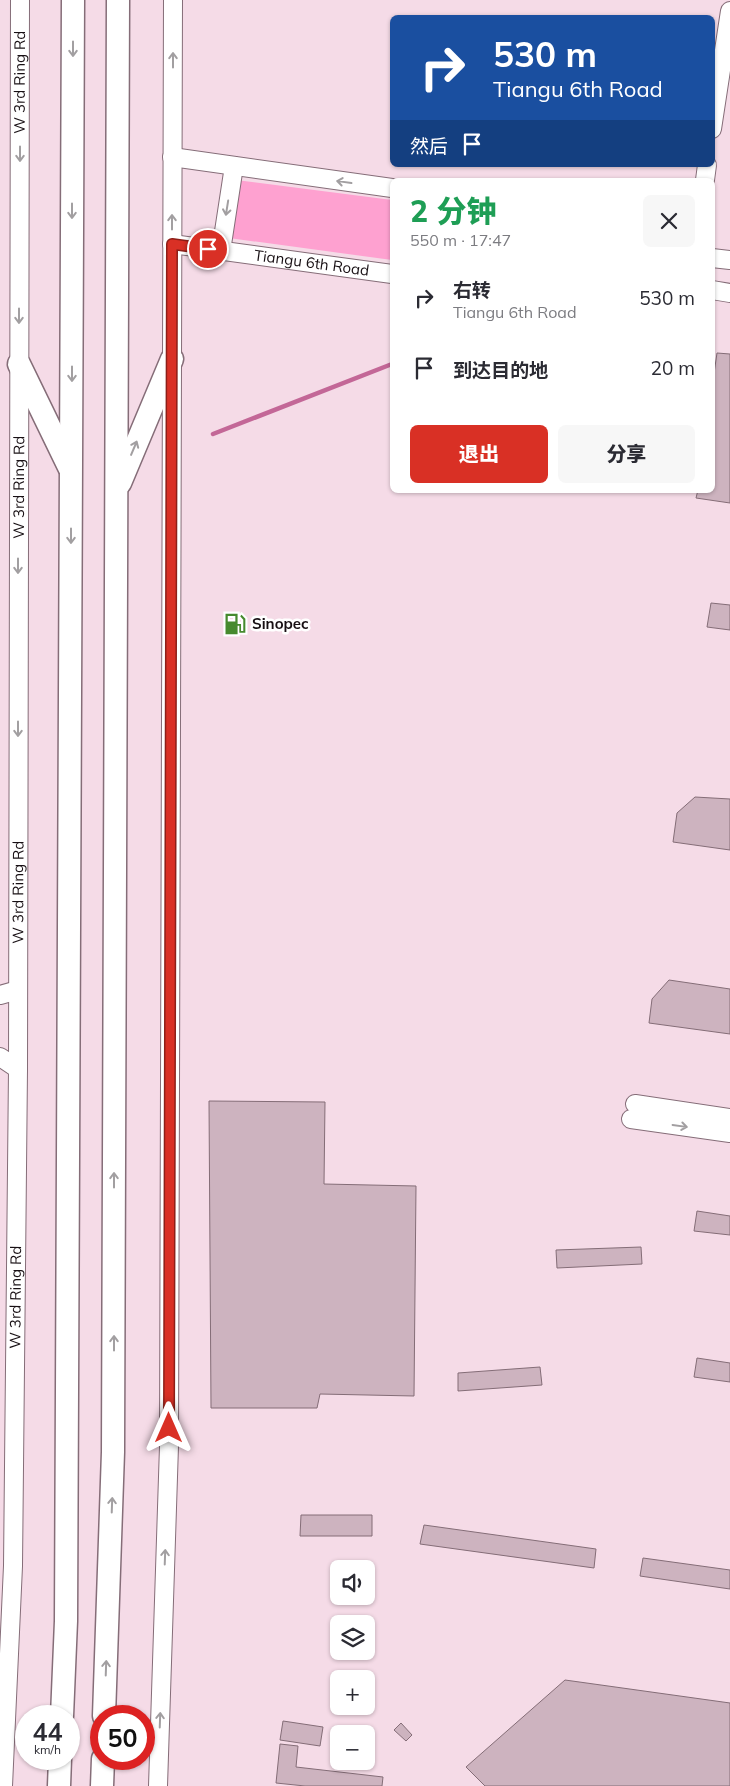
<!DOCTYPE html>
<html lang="zh">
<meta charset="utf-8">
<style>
body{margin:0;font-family:Mulish,"Noto Sans SC",sans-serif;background:#f7f7f7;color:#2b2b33;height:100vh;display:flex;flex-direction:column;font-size:19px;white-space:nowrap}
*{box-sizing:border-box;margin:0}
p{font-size:16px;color:#7c7c81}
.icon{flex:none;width:28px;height:28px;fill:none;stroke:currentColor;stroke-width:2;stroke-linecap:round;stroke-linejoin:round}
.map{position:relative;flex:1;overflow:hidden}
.drawer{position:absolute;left:390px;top:178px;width:325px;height:315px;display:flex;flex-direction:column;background:#fff;border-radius:8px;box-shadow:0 1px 4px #0004}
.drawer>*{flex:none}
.banner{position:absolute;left:390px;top:15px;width:325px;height:152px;border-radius:8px;box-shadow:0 1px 4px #0004;background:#1a4fa0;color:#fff;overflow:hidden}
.buttons{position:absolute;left:330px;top:1560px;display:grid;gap:10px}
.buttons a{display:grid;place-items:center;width:45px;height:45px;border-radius:8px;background:#fff;box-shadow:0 1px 4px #0004;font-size:25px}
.speed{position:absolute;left:15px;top:1705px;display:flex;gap:10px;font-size:25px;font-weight:700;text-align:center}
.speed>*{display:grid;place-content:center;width:65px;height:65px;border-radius:50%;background:#fff;box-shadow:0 1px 4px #0004;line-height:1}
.speed small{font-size:12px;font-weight:400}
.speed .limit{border:8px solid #d22;background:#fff;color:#111}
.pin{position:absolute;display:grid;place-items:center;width:42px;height:42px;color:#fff;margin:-21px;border:2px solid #fff;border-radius:50%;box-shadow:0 1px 5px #0007}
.me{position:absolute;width:55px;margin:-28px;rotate:0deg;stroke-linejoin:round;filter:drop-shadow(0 0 4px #0008)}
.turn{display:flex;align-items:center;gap:18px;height:105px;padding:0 20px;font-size:22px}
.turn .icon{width:65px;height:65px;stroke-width:2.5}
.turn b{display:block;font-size:35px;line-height:42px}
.then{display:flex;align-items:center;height:48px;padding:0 20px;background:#0003;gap:10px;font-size:19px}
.round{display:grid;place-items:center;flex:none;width:52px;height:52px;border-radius:8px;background:#f7f7f7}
.head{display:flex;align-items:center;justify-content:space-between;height:85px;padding:0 20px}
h1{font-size:30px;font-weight:800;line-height:38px;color:#1e9e55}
.action{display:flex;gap:10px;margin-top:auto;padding:10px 20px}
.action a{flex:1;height:58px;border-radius:8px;background:#d93025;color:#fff;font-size:20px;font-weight:800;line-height:58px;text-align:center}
.action a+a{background:#f7f7f7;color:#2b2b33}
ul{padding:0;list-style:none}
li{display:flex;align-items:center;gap:15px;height:70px;padding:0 20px}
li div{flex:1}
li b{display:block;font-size:19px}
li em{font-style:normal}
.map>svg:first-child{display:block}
.green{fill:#fea1d0}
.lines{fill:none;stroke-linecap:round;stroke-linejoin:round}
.stream{stroke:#c36797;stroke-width:4.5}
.building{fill:#cdb3bf;stroke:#846d77}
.secondary-casing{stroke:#856d78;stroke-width:20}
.highway-casing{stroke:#856d78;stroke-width:25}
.secondary{stroke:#fff;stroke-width:18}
.highway{stroke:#fff;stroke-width:22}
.oneway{stroke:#a29fa1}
.route-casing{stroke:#8d1f18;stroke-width:12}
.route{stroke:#d93025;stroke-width:9}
.labels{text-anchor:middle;stroke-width:5;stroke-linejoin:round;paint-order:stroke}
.street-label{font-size:15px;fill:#170f13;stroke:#fff}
.poi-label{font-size:15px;font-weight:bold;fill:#170f13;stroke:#fff;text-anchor:start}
</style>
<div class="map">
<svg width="730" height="1786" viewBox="0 0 730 1786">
<rect width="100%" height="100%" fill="#f5dbe7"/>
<polygon class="green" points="236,180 392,200 392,260 229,238"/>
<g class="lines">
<polyline class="stream" points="213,434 392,364"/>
</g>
<g class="building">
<polygon points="717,353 730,354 730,503 696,498 698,490 712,490 712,387"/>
<polygon points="711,603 730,605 730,630 707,627"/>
<polygon points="695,797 730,799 730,850 673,842 677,813"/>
<polygon points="669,980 730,989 730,1034 649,1023 652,999"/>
<polygon points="209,1101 325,1102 324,1184 416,1186 414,1396 320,1394 317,1408 211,1408"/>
<polygon points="697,1211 730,1216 730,1235 694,1231"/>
<polygon points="641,1247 642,1264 557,1268 556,1250"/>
<polygon points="697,1358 730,1363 730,1382 694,1377"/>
<polygon points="540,1367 542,1385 458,1391 458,1373"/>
<polygon points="301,1515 372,1515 372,1536 300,1536"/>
<polygon points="424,1525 596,1549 594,1568 420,1544"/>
<polygon points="643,1558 730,1570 730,1589 640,1576"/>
<polygon points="565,1680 730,1703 730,1786 485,1786 466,1767"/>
<polygon points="283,1721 323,1727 320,1746 280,1740"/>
<polygon points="401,1723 412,1735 406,1741 394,1730"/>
<polygon points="280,1744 298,1746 296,1767 383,1777 382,1786 305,1786 276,1783"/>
</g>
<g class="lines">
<g class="secondary-casing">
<g id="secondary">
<polyline points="712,129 730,11"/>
<polyline points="172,157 392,188"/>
<polyline points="705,180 707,165"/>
<path id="s1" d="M 172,244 L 392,274"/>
<polyline points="221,251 234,166"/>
<polyline points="712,258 730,260"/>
<polyline points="712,290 730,293"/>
<polyline points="0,995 18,990"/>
<polyline points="0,1057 18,1069"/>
<polyline points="635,1104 730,1118"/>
<polyline points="631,1119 730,1133"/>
<path id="s2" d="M 3,1786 L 13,1566 L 18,1069 L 20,0"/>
<polyline points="158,1786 169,1446 173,0"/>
</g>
</g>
<g class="highway-casing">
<g id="highway">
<polyline points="19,364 69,467"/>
<polyline points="120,483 172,359"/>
<polyline points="62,1716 66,1621 73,0"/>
<polyline points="104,1716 113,1452 118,0"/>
<polyline points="59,1786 60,1759"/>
<polyline points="102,1786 103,1759"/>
</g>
</g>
<use href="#secondary" class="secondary"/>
<use href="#highway" class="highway"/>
</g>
<defs><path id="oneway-shaft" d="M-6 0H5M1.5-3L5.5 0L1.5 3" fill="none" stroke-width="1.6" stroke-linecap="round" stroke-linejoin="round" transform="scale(1.25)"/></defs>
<g class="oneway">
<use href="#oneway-shaft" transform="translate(73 49) rotate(90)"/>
<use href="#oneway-shaft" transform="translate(173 60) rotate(-90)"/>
<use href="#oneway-shaft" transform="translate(20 154) rotate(90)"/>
<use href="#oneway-shaft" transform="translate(344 182) rotate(-172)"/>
<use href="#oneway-shaft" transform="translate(227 208) rotate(99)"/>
<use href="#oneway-shaft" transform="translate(72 211) rotate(90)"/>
<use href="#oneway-shaft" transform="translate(172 222) rotate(-90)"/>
<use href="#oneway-shaft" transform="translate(19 316) rotate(90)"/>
<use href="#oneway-shaft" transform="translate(72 374) rotate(90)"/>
<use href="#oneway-shaft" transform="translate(134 448) rotate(-67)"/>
<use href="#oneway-shaft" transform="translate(71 536) rotate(90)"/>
<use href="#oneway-shaft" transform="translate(18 566) rotate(90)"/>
<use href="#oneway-shaft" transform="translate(18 729) rotate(90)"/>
<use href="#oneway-shaft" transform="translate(680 1126) rotate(8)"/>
<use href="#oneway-shaft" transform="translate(114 1180) rotate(-90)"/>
<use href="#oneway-shaft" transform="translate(114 1343) rotate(-90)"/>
<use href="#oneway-shaft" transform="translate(112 1505) rotate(-88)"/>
<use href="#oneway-shaft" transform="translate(165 1557) rotate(-88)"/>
<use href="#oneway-shaft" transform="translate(106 1668) rotate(-88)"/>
<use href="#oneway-shaft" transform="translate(160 1720) rotate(-88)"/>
</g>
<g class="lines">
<g class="route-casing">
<polyline id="route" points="169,1428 172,244 208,249"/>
</g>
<use href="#route" class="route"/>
</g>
<defs>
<g id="fuel-bare" transform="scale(1.725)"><path d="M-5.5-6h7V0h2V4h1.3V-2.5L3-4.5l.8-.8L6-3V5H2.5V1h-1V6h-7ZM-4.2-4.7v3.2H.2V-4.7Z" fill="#468a2e" stroke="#fff" stroke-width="2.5" paint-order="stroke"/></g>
</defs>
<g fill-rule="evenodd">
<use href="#fuel-bare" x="235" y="624"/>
</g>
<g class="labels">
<g class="street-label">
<text dy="5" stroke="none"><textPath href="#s2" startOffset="1704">W 3rd Ring Rd</textPath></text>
<text dy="5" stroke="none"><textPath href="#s1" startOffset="141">Tiangu 6th Road</textPath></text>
<text dy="5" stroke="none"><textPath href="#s2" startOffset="1299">W 3rd Ring Rd</textPath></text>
<text dy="5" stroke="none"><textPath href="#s2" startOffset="894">W 3rd Ring Rd</textPath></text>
<text dy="5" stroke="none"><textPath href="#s2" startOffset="489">W 3rd Ring Rd</textPath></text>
</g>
<g class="poi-label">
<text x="252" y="629">Sinopec</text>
</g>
</g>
</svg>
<div class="buttons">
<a><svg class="icon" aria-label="sound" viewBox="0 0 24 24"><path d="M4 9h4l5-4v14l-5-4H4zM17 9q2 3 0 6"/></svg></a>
<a><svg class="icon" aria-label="layers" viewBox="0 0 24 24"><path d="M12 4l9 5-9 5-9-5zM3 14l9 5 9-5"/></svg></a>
<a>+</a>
<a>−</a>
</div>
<div class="speed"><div>44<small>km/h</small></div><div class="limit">50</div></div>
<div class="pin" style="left:208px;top:249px;background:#d93025"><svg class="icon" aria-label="arrive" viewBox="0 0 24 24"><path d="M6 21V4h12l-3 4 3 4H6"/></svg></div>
<svg class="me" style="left:169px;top:1428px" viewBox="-20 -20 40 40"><path d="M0-17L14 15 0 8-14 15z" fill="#d93025" stroke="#fff" stroke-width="4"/></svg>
<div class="banner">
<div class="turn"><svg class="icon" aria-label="right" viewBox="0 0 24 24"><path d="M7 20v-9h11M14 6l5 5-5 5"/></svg><div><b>530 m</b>Tiangu 6th Road</div></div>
<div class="then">然后<svg class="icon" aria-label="arrive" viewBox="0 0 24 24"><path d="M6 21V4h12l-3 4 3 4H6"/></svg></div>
</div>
<section class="drawer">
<div class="head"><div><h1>2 分钟</h1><p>550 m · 17:47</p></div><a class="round"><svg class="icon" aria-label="close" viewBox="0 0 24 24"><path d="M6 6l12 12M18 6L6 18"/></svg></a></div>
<ul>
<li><svg class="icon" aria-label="right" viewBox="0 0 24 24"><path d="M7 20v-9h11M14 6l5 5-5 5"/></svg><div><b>右转</b><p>Tiangu 6th Road</p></div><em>530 m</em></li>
<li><svg class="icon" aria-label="arrive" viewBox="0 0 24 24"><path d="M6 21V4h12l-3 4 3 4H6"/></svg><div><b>到达目的地</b></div><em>20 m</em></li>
</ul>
<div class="action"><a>退出</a><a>分享</a></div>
</section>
</div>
